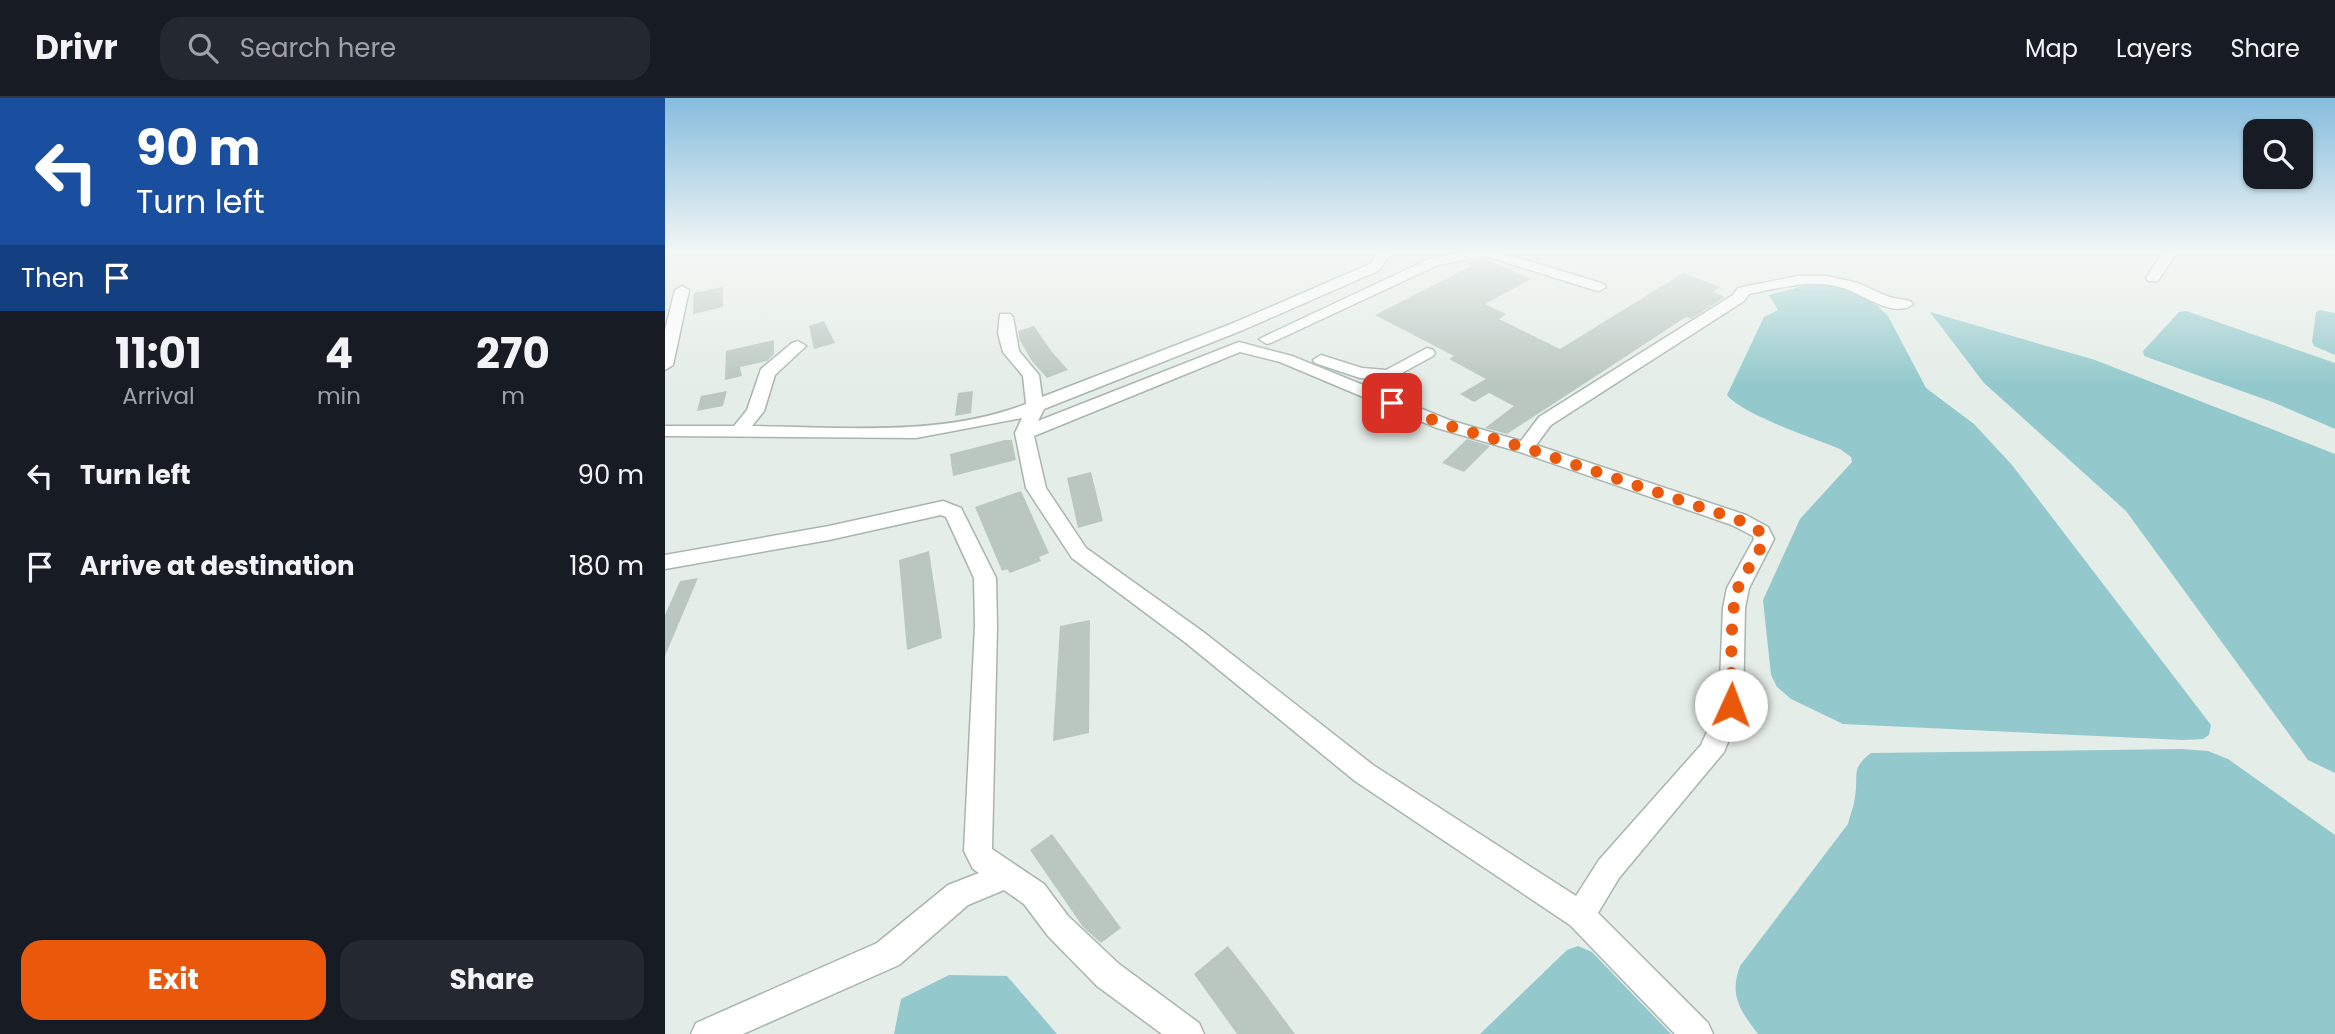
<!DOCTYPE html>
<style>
body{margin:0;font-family:Poppins,sans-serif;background:#242831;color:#f1f3f6;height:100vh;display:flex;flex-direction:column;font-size:26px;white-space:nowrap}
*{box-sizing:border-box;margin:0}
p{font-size:23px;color:#9ea1a6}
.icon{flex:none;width:38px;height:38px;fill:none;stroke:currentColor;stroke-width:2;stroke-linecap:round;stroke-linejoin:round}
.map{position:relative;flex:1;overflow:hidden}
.details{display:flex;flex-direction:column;background:#171b24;width:665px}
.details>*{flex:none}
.hud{background:#1a4fa0;color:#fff;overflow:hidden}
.controls{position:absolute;left:1578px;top:21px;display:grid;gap:14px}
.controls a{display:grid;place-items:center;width:70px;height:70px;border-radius:14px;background:#171b24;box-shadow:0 2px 5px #0004;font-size:35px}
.pin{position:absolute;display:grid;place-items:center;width:60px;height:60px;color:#fff;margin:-30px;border-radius:14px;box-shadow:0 4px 10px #0006}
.me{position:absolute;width:77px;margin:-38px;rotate:2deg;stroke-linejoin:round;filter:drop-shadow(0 0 5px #0008)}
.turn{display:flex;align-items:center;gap:24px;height:147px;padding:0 21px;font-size:32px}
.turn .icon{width:91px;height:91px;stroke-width:2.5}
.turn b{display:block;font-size:49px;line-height:60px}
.then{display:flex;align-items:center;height:66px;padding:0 21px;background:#0003;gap:14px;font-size:26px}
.eta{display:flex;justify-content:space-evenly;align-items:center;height:119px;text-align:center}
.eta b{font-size:42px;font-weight:700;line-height:49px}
.action{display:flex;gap:14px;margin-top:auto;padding:14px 21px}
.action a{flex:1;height:80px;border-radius:21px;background:#ea580c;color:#fff;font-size:28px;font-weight:700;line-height:80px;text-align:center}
.action a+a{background:#242831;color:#f1f3f6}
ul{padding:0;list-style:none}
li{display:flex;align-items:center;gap:21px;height:91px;padding:0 21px}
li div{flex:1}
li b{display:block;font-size:26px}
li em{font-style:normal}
header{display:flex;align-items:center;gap:42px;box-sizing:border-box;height:98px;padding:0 35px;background:#171b24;border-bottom:2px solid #363941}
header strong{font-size:33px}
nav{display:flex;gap:38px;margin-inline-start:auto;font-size:24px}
.search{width:490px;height:63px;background:#242831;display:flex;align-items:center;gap:18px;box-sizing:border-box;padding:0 24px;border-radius:21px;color:#9ea1a6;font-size:26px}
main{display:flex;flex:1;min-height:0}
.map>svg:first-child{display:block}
.water{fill:#93c9cc}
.building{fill:#bac7c1}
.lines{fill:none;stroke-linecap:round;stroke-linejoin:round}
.minor-casing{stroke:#a8b5ae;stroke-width:3}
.minor{fill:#fff;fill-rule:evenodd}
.route{stroke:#ea580c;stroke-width:12;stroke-dasharray:0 21.6}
</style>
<header>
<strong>Drivr</strong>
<div class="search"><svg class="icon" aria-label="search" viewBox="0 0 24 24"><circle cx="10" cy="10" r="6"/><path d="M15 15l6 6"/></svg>Search here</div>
<nav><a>Map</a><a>Layers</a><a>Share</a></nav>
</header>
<main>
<section class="details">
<div class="hud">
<div class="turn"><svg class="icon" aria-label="left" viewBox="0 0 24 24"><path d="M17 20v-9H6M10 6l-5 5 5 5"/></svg><div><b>90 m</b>Turn left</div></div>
<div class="then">Then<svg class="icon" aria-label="arrive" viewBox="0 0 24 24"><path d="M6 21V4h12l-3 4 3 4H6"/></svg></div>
</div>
<div class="eta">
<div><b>11:01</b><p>Arrival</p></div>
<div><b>4</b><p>min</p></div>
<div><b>270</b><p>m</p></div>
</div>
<ul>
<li><svg class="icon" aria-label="left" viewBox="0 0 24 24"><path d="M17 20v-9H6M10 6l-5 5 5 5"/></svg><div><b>Turn left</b></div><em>90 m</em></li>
<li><svg class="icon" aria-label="arrive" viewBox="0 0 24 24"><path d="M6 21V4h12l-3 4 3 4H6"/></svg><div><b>Arrive at destination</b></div><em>180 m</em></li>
</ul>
<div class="action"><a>Exit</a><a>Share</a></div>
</section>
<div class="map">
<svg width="1670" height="936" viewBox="0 0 1670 936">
<rect width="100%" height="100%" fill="#e5ede8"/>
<g class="water">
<path d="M 1161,186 L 1191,195 L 1213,208 L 1223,218 L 1261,290 L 1309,326 L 1347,367 L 1546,627 L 1544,637 L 1538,641 L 1518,642 L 1178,626 L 1126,601 L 1112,589 L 1106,577 L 1098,502 L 1135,421 L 1187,364 L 1186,359 L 1175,351 C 1149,340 1078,317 1062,297 L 1099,219 L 1113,212 L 1104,197 L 1142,187 Z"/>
<polygon points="1655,212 1670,215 1670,257 1649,248 1647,244 1651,214"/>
<polygon points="1521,213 1670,265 1670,331 1610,305 1479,258 1478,253 1514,214"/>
<polygon points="1265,214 1430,262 1670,356 1670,675 1643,662 1461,413 1319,285"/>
<path d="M 1517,651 L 1543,653 L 1563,661 L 1670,737 L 1670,936 L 1093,936 C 1075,912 1064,898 1075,868 L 1183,726 C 1185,717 1189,708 1190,699 C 1194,677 1185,671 1206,655 Z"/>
<polygon points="913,848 927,854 1006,936 815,936 902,852"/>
<polygon points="284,877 342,878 392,936 229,936 236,901"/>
</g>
<g class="building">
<polygon points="821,161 866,181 820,206 841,216 834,221 895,251 1018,175 1055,189 1048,194 1060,199 1026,221 1021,219 842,336 820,330 849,308 824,295 809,304 795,296 821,281 784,261 789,258 710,217 806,168 801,164"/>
<polygon points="58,189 58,209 28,216 29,195"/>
<polygon points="159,223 170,245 149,251 144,228"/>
<polygon points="369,228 387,254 403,272 382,280 367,263 355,243 353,233"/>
<polygon points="109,242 109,256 102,263 75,269 77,278 60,282 61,253"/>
<polygon points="62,293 58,308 32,313 36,298"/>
<polygon points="308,293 306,315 290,318 293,295"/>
<polygon points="802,341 825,348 799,374 777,365"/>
<polygon points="340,342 347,342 351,362 288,378 285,356"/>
<polygon points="426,374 438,423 413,430 402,380"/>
<polygon points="356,393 384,455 374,459 376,463 345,475 342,471 337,473 310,409"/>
<polygon points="264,453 277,540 242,552 234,462"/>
<polygon points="33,480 0,558 0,517 15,483"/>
<polygon points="425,522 424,635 388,643 395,528"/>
<polygon points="387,736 456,830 436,845 418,829 365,752"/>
<polygon points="563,848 598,893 630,936 572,936 529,876"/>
</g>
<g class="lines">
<g class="minor-casing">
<g id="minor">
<path d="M 713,154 L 730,154 L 722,160 L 715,172 L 578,232 L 379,311 L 373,323 L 574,244 L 627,258 L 784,322 L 856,343 L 874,319 L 1068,197 L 1073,190 L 1133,178 L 1161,178 L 1193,185 L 1224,199 L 1245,203 L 1248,206 C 1231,221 1198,197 1181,191 C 1150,179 1115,190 1084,196 L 1079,203 L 886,327 L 871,347 L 1081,417 L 1103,429 L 1109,441 L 1084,490 L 1080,510 L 1078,607 L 1059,654 L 954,780 L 933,815 L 1043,925 L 1048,936 L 1010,936 L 905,827 L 690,683 L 521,545 L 407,460 L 361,390 L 350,335 L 357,320 L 251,340 L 0,338 L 0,328 L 69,328 L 82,312 L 96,271 L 127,245 L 133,243 L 141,248 L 110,277 L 99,313 L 87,328 C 177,329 275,339 361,306 L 358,278 L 338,254 L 333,235 L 335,216 L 345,216 L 348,219 L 354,253 L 374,277 L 377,299 L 566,226 L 705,166 ZM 575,254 L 615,264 L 772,330 L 855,354 L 1067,427 L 1088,438 L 1089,441 L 1062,490 L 1058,510 L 1054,607 L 1036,647 L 934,762 L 911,798 L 708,667 L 537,533 L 421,450 L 381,390 L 369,338 Z"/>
<polygon points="802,154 835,154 939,186 941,189 934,193 929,192 821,158 773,167 608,244 602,246 594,241 764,161"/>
<polygon points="1498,154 1512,154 1493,183 1483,183 1481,180"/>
<polygon points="17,188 24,192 8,267 0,272 0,232 10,192"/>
<polygon points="762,250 768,252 770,255 768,258 724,282 695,280 650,265 648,262 656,257 697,270 721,272"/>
<polygon points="278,403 296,410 331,480 332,528 327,751 379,786 403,818 454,866 534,925 539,936 497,936 432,888 383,838 359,806 339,792 303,807 234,867 78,936 26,936 31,925 212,845 283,787 314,775 308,771 299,753 310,528 309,480 281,419 276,417 164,442 0,471 0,457 164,428"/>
</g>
</g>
<use href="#minor" class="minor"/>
</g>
<linearGradient id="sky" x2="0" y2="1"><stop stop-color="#86bcdd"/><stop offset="0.54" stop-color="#f3f7f5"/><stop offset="1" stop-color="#f3f7f5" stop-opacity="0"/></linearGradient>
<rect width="1670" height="285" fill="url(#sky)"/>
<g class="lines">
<path class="route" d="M 727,305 L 778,326 L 861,350 L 1074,422 L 1096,434 L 1099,441 C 1093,459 1080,473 1073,490 C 1064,513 1067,579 1066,607"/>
</g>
</svg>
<div class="controls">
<a><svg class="icon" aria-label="search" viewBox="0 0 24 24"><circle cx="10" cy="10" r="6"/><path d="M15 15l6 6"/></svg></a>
</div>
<div class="pin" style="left:727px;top:305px;background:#d93025"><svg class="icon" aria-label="arrive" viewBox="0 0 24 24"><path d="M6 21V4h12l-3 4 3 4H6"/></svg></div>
<svg class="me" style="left:1066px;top:607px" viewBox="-20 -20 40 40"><circle r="19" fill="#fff"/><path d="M0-13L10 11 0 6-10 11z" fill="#ea580c"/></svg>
</div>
</main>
